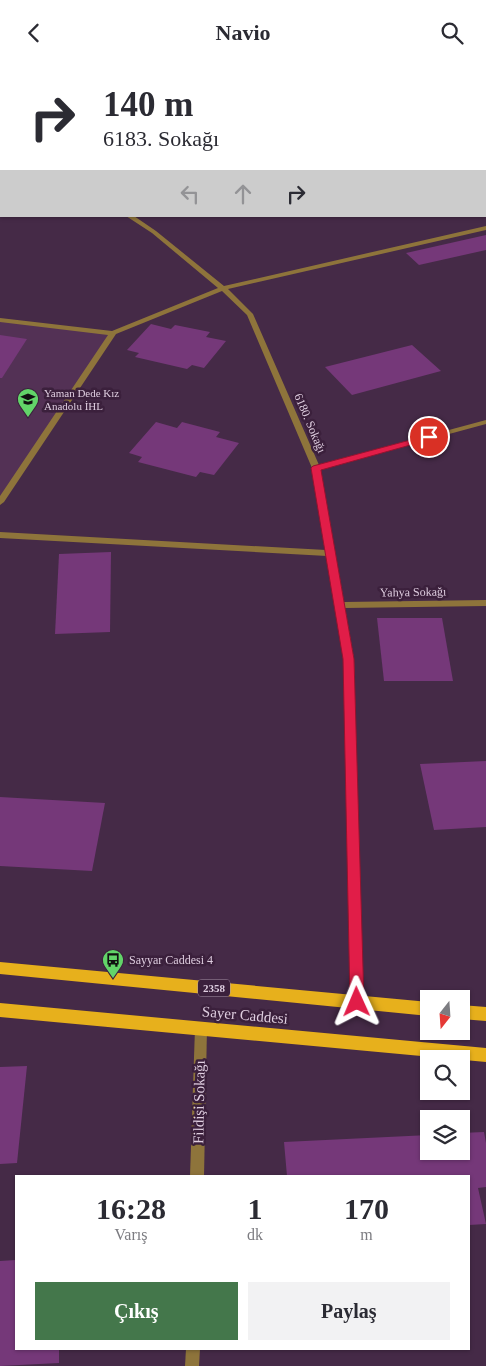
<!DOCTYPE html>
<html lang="tr">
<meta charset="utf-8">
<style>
body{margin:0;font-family:Georgia,serif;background:#f2f2f3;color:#2b2b33;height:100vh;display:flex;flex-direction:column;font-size:19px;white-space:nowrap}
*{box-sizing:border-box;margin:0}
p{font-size:16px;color:#7c7c81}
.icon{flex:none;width:28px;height:28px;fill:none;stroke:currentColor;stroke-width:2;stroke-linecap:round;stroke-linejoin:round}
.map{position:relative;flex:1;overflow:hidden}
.drawer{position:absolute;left:15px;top:1110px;width:455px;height:175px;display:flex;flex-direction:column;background:#fff;border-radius:0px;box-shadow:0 1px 4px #0004}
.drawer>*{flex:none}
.guide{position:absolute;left:0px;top:0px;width:486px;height:152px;box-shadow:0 1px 4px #0004;background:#fff;color:#2b2b33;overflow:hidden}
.needle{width:32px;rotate:197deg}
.controls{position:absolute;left:420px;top:925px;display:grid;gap:10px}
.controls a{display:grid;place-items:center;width:50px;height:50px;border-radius:0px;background:#fff;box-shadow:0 1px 4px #0004;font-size:25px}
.pin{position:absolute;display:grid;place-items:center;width:42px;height:42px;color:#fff;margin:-21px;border:2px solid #fff;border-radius:50%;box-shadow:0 1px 5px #0007}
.me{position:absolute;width:55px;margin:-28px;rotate:359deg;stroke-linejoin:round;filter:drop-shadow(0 0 4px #0008)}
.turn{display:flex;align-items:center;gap:18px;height:105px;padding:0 20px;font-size:22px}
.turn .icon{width:65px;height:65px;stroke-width:2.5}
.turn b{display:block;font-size:35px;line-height:42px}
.lanes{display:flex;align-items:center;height:48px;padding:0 20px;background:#0003;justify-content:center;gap:25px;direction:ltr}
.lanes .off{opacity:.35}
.eta{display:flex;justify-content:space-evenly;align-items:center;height:85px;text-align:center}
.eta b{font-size:30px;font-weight:600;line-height:35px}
.cta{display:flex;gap:10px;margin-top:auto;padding:10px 20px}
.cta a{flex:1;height:58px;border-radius:0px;background:#44774b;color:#fff;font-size:20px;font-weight:600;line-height:58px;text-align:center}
.cta a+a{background:#f2f2f3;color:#2b2b33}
header{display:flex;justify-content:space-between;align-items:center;height:65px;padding:0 20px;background:#fff;font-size:22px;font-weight:600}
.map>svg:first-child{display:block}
.built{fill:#533155}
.building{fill:#753879}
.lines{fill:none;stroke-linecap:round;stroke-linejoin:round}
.minor{fill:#8e743b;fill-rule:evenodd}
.secondary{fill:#c09631;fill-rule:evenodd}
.primary{fill:#e7b01c;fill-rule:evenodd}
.route{fill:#e11d48;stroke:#92132f}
.labels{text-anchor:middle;stroke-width:5;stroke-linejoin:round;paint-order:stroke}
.far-poi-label{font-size:11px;fill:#dfcee0;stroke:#3b203c;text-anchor:start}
.shield{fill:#3b203c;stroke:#ae9aaf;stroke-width:1}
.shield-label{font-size:11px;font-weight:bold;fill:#dfcee0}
.street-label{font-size:12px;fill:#dfcee0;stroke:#3b203c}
.poi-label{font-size:12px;fill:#dfcee0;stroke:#3b203c;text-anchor:start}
.near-street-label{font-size:15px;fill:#dfcee0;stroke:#3b203c}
</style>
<header><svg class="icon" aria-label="back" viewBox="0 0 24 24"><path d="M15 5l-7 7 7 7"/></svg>Navio<svg class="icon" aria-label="search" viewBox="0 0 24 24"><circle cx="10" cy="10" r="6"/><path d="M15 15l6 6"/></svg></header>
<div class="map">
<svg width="486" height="1301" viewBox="0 0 486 1301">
<rect width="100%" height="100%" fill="#452a47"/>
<polygon class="built" points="0,255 113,268 0,437"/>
<g class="building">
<polygon points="486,170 486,185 419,200 406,188"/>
<polygon points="151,259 171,264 175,260 210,267 206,272 226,276 204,303 192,300 187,304 135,292 139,288 127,285"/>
<polygon points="0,270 27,274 2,313 0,313"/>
<polygon points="412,280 441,306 352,330 325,302"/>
<polygon points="156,357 177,363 182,357 220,367 216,372 239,378 214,410 200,407 196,412 138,397 142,392 129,388"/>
<polygon points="111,487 110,567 55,569 59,489"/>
<polygon points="377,553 442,553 453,616 384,616"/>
<polygon points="486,696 486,762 434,765 420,699"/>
<polygon points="0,732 105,738 92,806 0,801"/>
<polygon points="27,1001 17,1098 0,1099 0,1002"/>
<polygon points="484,1067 486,1078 486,1122 478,1123 486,1159 469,1160 469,1111 287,1111 284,1077 429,1070 429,1086 461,1086 461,1068"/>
<polygon points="16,1195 16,1284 59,1284 59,1298 0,1301 0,1196"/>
</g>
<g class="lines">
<g class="minor">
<rect x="0" y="85" width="1" height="4"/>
<polygon points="126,151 134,151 156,166 224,221 486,161 486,165 228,224 253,249 319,400 486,355 486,359 320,404 344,537 486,535 486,541 345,543 354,594 363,937 361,941 357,942 353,941 351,937 344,594 327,491 0,473 0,467 326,485 312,403 247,250 222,226 116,269 4,437 0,440 0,431 108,270 0,257 0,253 112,266 218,223 152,168"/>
<polygon points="201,958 205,959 207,963 204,1111 190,1111 195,963 197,959"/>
<polygon points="186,1284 200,1284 199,1301 185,1301"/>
</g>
<g class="secondary">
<polygon points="465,0 474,0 475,1 467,1"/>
<rect x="485" y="4" width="1" height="4"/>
</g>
<g class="primary">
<polygon points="0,897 429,937 429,951 0,909"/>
<polygon points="0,938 486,983 486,997 0,952"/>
<polygon points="461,940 486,942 486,956 461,954"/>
</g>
</g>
<polygon class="route" points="429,370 432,371 432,374 321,405 354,594 364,937 362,941 357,943 352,941 350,937 343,594 311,403 313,401"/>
<defs>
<g id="school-pin" transform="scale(1.125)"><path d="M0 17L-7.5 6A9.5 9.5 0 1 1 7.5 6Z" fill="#62d469" stroke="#3b203c"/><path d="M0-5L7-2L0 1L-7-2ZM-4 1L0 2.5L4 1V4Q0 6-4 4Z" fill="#111"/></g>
<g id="bus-pin" transform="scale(1.125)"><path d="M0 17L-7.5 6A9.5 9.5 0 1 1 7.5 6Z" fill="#62d469" stroke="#3b203c"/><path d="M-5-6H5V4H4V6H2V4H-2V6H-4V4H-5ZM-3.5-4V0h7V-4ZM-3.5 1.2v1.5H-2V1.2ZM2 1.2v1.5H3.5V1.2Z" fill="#111"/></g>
</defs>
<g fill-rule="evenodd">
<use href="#school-pin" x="28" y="334"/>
<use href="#bus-pin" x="113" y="895"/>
</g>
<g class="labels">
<g class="far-poi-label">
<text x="44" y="332">Yaman Dede Kız<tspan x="44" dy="13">Anadolu İHL</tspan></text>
</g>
<rect class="shield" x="198" y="914.5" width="32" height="17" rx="4"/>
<g class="shield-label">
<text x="214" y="927">2358</text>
</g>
<g class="street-label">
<text transform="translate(310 358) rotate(67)" y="4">6180. Sokağı</text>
<text transform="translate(413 527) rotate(-1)" y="4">Yahya Sokağı</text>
</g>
<g class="poi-label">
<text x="129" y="899">Sayyar Caddesi 4</text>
</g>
<g class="near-street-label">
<text transform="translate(245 950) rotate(5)" y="5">Sayer Caddesi</text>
<text transform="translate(199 1037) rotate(-89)" y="5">Fildişi Sokağı</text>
</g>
</g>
</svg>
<div class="controls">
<a><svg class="needle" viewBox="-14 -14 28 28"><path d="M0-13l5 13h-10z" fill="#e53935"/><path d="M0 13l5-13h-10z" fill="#7c7c81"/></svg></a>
<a><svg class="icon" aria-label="search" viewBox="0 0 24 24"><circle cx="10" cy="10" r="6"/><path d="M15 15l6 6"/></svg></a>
<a><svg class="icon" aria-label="layers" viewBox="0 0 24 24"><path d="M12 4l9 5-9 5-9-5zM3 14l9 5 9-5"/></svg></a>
</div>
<div class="pin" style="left:429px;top:372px;background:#d93025"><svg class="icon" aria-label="arrive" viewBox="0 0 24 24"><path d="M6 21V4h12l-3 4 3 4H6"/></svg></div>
<svg class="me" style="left:357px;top:937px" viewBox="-20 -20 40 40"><path d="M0-17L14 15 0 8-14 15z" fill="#e11d48" stroke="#fff" stroke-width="4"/></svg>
<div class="guide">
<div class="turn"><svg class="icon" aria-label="right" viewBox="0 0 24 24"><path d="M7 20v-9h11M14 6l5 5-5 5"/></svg><div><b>140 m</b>6183. Sokağı</div></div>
<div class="lanes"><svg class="icon off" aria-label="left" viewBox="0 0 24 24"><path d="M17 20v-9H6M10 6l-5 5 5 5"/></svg><svg class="icon off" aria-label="ahead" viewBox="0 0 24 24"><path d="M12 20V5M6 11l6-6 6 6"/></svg><svg class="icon" aria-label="right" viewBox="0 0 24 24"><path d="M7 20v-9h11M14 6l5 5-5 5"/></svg></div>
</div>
<section class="drawer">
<div class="eta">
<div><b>16:28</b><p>Varış</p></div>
<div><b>1</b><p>dk</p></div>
<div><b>170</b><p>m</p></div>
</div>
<div class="cta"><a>Çıkış</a><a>Paylaş</a></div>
</section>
</div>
